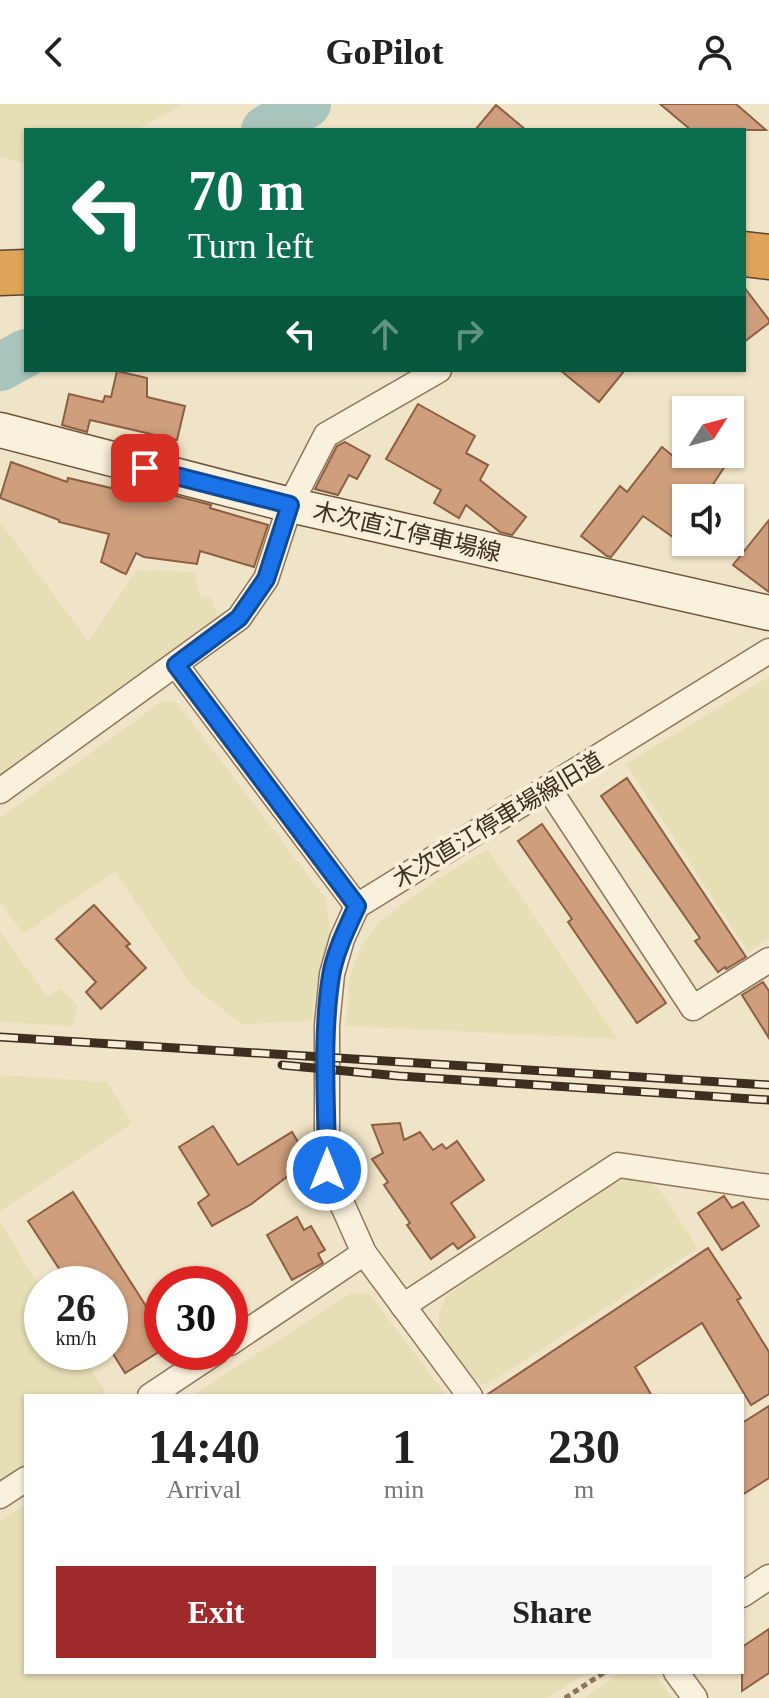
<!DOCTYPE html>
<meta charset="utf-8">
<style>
body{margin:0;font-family:"Times New Roman","Noto Sans JP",serif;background:#f6f6f6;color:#222;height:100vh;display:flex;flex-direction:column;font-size:30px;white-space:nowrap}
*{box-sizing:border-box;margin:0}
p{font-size:26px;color:#767676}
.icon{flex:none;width:44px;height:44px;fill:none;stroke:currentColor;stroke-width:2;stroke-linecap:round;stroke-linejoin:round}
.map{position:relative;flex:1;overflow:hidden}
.side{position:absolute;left:24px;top:1290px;width:720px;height:280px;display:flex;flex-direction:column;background:#fff;border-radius:0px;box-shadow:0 2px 6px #0004}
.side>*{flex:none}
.banner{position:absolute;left:24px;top:24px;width:722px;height:244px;border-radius:0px;box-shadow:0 2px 6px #0004;background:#0b6e4f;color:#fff;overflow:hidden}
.needle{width:52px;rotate:54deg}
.buttons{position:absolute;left:672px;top:292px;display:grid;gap:16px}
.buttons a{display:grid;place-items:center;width:72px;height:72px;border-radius:0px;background:#fff;box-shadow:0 2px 6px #0004;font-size:40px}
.speed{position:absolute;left:24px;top:1162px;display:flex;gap:16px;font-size:40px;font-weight:700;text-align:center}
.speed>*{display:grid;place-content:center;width:104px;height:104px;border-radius:50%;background:#fff;box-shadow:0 2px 6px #0004;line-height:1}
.speed small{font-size:20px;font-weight:400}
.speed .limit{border:12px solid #d22;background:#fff;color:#111}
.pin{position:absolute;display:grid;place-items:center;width:68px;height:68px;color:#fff;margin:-34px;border-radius:16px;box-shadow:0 4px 12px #0006}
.me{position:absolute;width:88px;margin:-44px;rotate:0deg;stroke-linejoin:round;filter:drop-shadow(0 0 6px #0008)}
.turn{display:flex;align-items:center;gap:28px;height:168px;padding:0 32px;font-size:36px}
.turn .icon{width:104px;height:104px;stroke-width:2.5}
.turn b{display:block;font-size:56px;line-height:68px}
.lanes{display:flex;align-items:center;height:76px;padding:0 32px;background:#0003;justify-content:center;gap:40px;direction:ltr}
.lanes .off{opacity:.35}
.eta{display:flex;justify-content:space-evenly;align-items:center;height:136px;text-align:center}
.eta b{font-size:48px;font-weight:700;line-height:56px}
.cta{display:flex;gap:16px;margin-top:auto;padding:16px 32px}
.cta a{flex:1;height:92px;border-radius:0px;background:#9e2a2b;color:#fff;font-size:32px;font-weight:700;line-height:92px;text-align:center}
.cta a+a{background:#f6f6f6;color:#222}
header{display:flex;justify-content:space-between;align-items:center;height:104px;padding:0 32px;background:#fff;font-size:36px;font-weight:700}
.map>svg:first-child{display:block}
.farmland{fill:#e6deb5}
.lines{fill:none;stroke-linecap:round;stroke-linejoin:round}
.river{stroke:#a9c4bc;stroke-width:48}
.building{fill:#cf9f7d;stroke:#8d5f41;stroke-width:2}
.street-casing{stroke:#8d765c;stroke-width:27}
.secondary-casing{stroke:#6f573f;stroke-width:37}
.highway-casing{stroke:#5b4430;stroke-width:47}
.path{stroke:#8d765c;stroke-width:5;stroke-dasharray:6 4;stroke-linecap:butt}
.street{stroke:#faf1dc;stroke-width:24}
.secondary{stroke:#faf1dc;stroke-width:34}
.highway{stroke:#e0a458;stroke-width:44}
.rail-casing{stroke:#3d2e20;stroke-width:9}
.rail{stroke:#f7eed8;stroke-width:6;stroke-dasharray:18;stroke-linecap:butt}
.route-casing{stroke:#114b97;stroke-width:20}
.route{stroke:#1a73e8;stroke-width:14}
.labels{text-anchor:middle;stroke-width:8;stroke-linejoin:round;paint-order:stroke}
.street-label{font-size:24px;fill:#3d2e20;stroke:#f7eed8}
</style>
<header><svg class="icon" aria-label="back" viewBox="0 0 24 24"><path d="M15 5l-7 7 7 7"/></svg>GoPilot<svg class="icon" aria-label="person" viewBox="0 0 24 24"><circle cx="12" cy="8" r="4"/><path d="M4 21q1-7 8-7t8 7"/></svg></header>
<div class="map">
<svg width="769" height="1594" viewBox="0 0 769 1594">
<rect width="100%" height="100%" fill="#f0e4c8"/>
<g class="farmland">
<polygon points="0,0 183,0 136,26 26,26 26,60 0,53"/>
<polygon points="0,418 88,537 137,466 195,468 200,493 210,492 219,517 119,584 0,675"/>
<polygon points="769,573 769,834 748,848 626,660"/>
<polygon points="163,597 177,599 325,794 331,833 320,859 311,917 242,920 191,881 115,768 23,830 0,797 0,714"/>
<polygon points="488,745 618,935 346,922 350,873 361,842 381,816 436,776"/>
<polygon points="0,827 47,893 61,885 78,902 72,922 0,918"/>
<polygon points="0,971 107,978 132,1019 0,1107"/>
<polygon points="628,1075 649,1078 660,1086 698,1144 486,1281 471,1277 438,1229 439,1209 446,1192 608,1080"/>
<polygon points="0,1118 42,1186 42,1248 80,1248 108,1292 26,1292 26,1367 0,1384"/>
<polygon points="351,1189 369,1190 447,1292 192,1292"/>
<polygon points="26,1400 26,1568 588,1568 548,1594 0,1594 0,1417"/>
<polygon points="623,1568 653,1568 672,1594 584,1594"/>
</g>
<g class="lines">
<g class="river">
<polyline points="265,26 307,0"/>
<polyline points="0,263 26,249"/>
</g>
</g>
<g class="building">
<polygon points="660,0 736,0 766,26 691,26"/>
<polygon points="496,1 526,26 475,26"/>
<polygon points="744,183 769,216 769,219 744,238"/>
<polygon points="560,266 625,266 599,298"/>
<polygon points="117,267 147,274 147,293 185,302 177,336 90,316 87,328 62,321 69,290 103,298 105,292 111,293"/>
<polygon points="418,300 475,332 466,349 488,361 480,376 526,413 512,431 500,428 466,401 459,414 434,399 441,386 386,355"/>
<polygon points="345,338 370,352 357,375 349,371 338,391 315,385 337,342"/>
<polygon points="662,343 684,361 692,350 706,350 725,362 710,385 708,384 701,394 686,394 686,415 673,433 643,412 611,453 607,452 581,432 620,382 627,388"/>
<polygon points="11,358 67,378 68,374 120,386 122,378 211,401 210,404 268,421 254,463 200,447 197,460 144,453 136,449 126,470 121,468 101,458 109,430 59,418 59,416 0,394"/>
<polygon points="769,416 769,488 733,461"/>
<polygon points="627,674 746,853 726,865 725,863 718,868 695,837 700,834 601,692"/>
<polygon points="542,720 666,899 637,919 568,818 572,815 518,737"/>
<polygon points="94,801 130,840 126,842 146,864 101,905 86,888 96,878 56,835"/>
<polygon points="763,878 769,887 769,934 742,891"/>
<polygon points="400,1019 404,1036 420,1028 433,1046 442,1040 446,1045 457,1037 484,1076 451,1099 475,1133 458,1145 453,1139 431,1155 407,1121 410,1119 384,1081 388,1078 372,1055 383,1049 372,1021"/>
<polygon points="213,1022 238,1061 292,1028 309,1056 250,1101 212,1122 198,1099 209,1091 179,1043"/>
<polygon points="73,1088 162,1227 162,1246 125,1269 110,1245 110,1180 69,1180 28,1117"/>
<polygon points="724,1092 732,1104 743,1098 759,1122 722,1146 698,1109"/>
<polygon points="297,1113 304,1126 311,1122 325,1146 318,1150 323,1159 292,1176 267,1131"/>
<polygon points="708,1144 741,1194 737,1196 769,1248 769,1290 751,1301 702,1219 635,1263 652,1292 485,1292"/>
<polygon points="769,1302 769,1374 742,1391 742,1319"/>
<polygon points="769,1525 769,1569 742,1587 742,1543"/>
</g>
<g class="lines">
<g class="street-casing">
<g id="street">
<polyline points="176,561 357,802"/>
<polyline points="549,685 693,904 769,856"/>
<polyline points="0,687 239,514 266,475 290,401 326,331 439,266"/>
<polyline points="403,1202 618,1061 769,1083"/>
<polyline points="230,1239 364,1149"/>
<polyline points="150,1292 216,1248"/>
<polyline points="470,1292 364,1149 327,1066 327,921 332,870 342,835 357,802 769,547"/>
<polyline points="0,1392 26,1375"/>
<polyline points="742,1491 769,1473"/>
<polyline points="676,1568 695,1594"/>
</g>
</g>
<g class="secondary-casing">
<polyline id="secondary" points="0,326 290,401 769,509"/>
</g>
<g class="highway-casing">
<g id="highway">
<polyline points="744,150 769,153"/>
<polyline points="0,169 26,168"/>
</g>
</g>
<polyline class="path" points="565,1594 605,1568"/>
<use href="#street" class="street"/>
<use href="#secondary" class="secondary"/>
<use href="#highway" class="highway"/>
<g class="rail-casing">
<g id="rail">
<polyline points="0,933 769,981"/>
<polyline points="282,961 399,972 769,996"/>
</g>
</g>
<use href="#rail" class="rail"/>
</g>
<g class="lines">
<g class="route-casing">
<path id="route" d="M 145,364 L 290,401 L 266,475 L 239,514 L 176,561 L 357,802 C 347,824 335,848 331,872 C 321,935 327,1002 327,1066"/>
</g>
<use href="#route" class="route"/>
</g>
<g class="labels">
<g class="street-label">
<text transform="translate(407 428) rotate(13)" y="8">木次直江停車場線</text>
<text transform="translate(498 716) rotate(-31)" y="8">木次直江停車場線旧道</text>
</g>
</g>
</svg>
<div class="buttons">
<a><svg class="needle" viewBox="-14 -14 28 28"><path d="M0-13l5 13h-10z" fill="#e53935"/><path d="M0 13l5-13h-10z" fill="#767676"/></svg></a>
<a><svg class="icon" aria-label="sound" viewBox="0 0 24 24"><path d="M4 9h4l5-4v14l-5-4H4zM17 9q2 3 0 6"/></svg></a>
</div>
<div class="speed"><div>26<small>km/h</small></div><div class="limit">30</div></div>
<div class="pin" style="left:145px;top:364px;background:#d93025"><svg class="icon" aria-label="arrive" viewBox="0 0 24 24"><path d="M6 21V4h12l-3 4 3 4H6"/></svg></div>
<svg class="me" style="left:327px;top:1066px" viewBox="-20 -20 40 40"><circle r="17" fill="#1a73e8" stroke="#fff" stroke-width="3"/><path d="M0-11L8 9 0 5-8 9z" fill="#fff"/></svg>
<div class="banner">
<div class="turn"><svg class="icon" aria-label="left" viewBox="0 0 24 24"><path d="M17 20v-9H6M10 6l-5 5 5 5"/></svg><div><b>70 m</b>Turn left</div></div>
<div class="lanes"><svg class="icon" aria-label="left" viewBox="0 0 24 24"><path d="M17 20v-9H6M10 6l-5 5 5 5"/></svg><svg class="icon off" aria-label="ahead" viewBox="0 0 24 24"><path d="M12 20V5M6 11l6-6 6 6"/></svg><svg class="icon off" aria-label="right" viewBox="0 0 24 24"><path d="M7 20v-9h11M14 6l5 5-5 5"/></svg></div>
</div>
<section class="side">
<div class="eta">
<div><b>14:40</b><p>Arrival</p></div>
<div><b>1</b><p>min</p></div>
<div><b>230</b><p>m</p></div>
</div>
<div class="cta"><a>Exit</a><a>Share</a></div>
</section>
</div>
